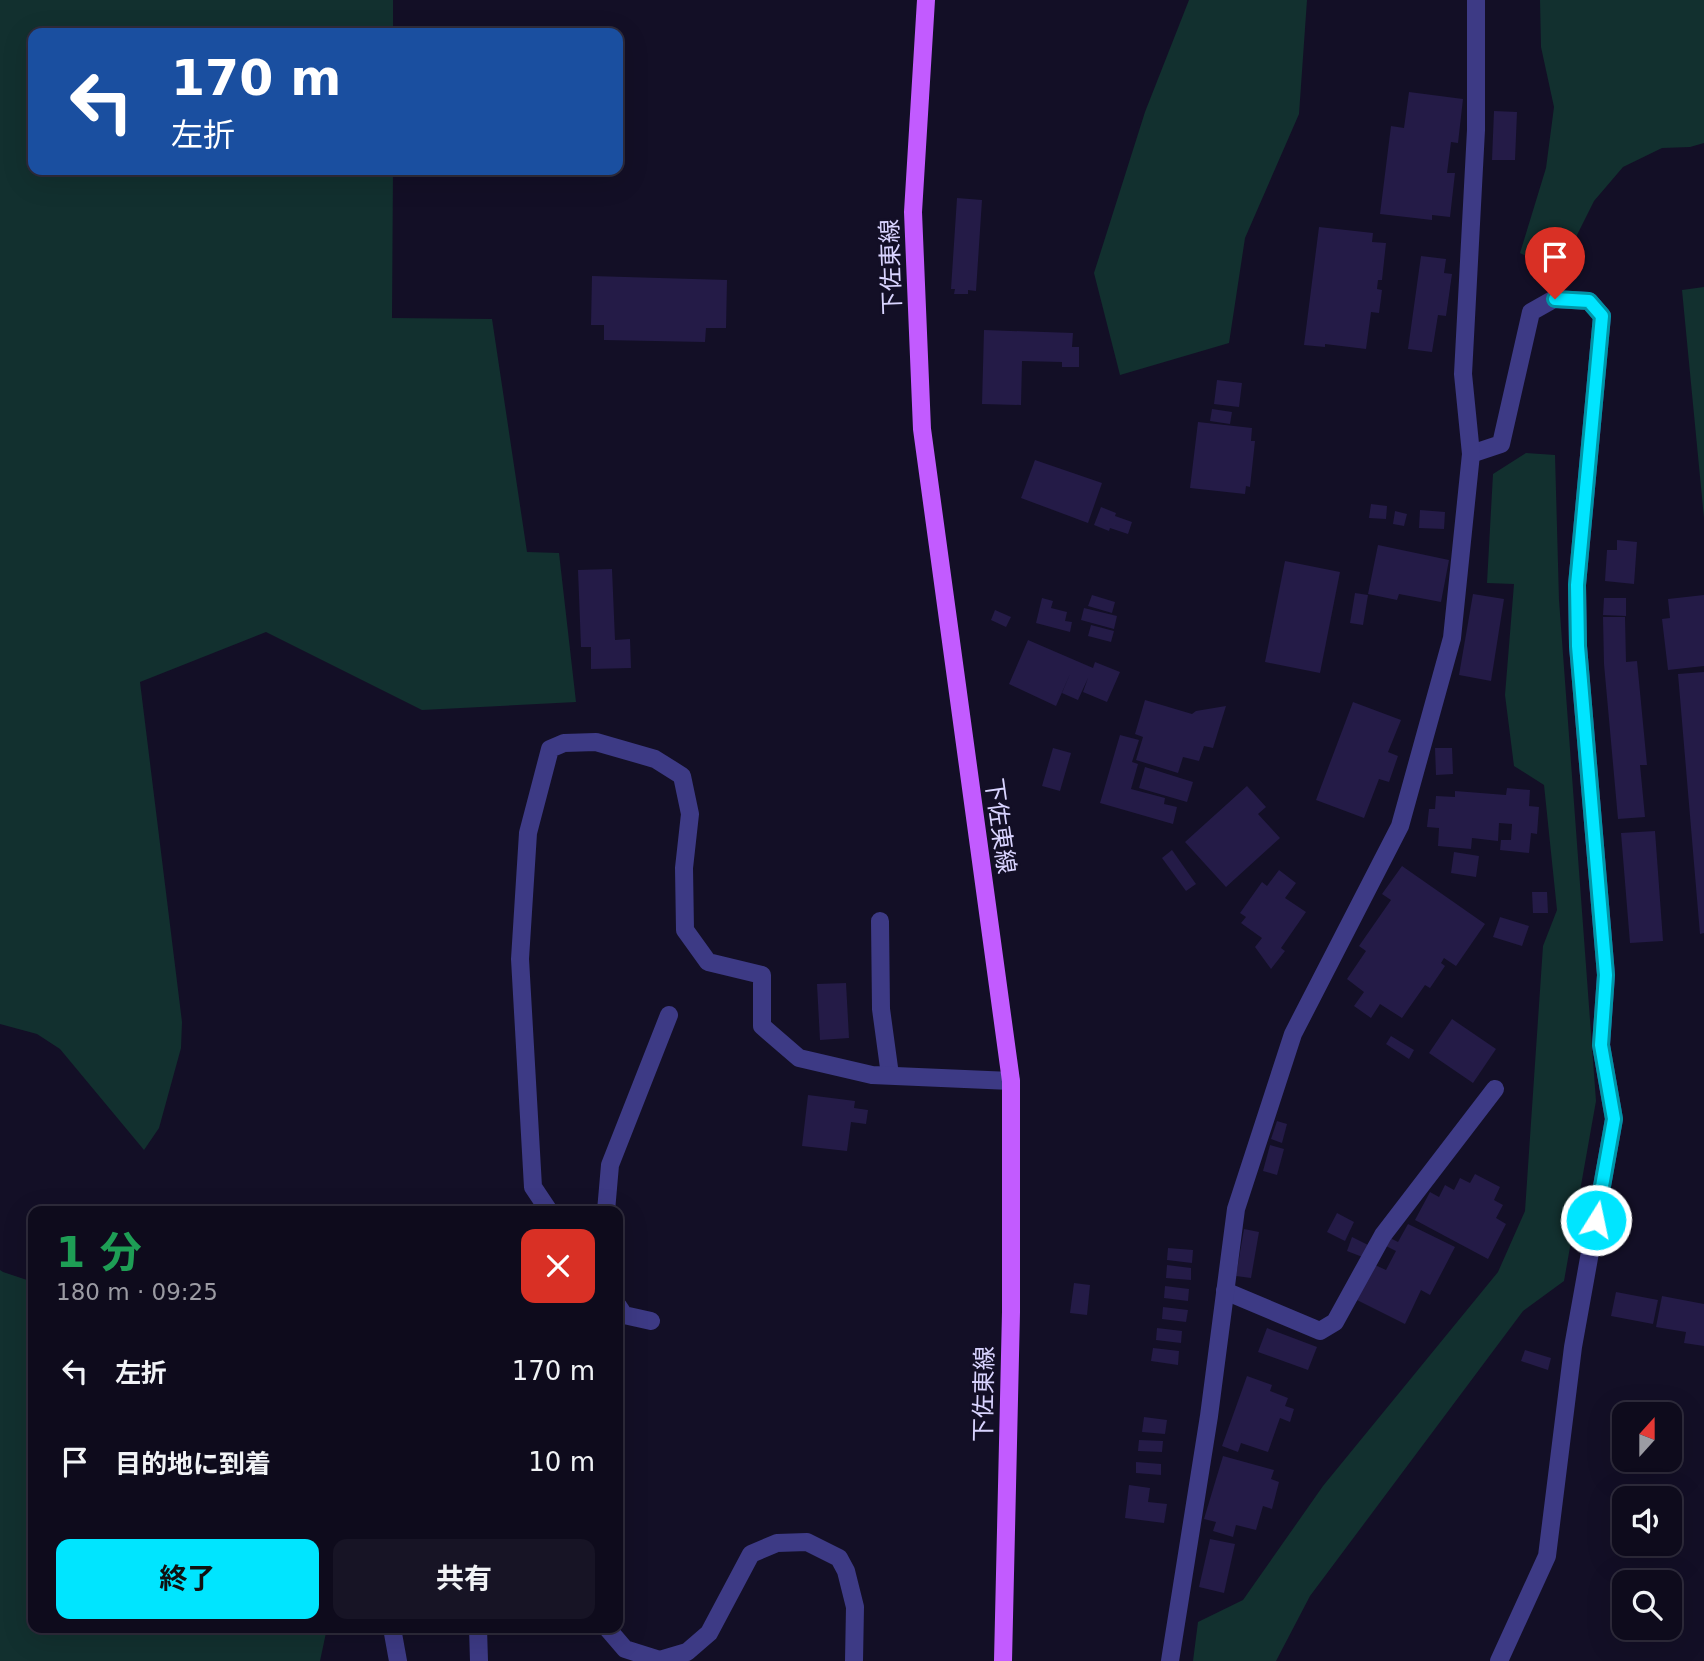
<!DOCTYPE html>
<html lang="ja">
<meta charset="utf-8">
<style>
body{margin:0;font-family:"DejaVu Sans","Noto Sans JP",sans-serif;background:#171425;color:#f1f3f6;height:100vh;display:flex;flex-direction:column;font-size:26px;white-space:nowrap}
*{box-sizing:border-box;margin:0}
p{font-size:23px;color:#9b9ba3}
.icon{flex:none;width:38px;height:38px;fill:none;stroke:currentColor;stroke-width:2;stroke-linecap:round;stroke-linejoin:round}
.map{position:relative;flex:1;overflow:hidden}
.details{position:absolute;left:28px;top:1206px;width:595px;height:427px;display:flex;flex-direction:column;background:#0e0b1c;border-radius:14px;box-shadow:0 7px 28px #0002,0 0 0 2px #2e2b3b}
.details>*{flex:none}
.hud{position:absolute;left:28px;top:28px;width:595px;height:147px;border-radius:14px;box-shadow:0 7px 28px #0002,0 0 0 2px #2e2b3b;background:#1a4fa0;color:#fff;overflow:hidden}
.needle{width:46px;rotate:21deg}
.controls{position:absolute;left:1612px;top:1402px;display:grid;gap:14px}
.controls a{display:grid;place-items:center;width:70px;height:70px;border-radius:14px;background:#0e0b1c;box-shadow:0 7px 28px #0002,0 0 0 2px #2e2b3b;font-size:35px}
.pin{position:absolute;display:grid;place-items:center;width:60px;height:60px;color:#fff;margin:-72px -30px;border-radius:50% 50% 50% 0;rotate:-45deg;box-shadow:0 0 7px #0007}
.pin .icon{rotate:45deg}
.me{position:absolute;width:77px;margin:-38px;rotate:10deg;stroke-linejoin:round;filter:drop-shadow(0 0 5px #0008)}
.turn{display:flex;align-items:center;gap:24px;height:147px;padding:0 28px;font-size:32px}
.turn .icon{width:91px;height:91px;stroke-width:2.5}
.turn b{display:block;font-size:49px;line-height:60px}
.round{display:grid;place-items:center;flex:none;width:74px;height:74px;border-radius:14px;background:#171425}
.overview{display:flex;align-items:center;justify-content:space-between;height:119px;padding:0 28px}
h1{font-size:42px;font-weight:700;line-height:52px;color:#1e9e55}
.button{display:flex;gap:14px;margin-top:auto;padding:14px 28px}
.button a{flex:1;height:80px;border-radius:14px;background:#00e5ff;color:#111;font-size:28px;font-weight:700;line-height:80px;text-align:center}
.button a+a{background:#171425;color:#f1f3f6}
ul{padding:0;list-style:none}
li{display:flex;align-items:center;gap:21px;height:91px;padding:0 28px}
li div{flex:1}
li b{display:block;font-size:26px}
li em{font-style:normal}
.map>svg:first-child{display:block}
.green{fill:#12302f}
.building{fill:#241b47}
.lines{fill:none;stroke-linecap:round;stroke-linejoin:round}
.minor{stroke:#3d3a85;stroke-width:18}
.major{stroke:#c25bff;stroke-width:18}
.route-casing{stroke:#0095a6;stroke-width:18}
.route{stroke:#00e5ff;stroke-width:12}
.labels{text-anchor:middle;stroke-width:5;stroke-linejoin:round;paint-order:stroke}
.street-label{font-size:24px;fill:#d9d4ff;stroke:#130f26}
</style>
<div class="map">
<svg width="1704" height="1661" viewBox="0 0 1704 1661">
<rect width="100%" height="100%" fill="#130f26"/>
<g class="green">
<polygon points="0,0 393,0 393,33 33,33 33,170 393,170 392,318 492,319 527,552 559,553 576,702 422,710 266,632 140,682 182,1022 181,1048 159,1128 144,1150 60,1049 37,1034 0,1024"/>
<polygon points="1189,0 1307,0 1299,114 1245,238 1229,343 1120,375 1094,273 1145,112"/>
<polygon points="1540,0 1704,0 1704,143 1690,147 1662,148 1623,167 1594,201 1569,251 1558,262 1545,265 1520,253 1546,168 1554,107 1541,47"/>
<polygon points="1704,287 1704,518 1682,290"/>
<polygon points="1526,453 1555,455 1559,600 1596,1101 1564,1281 1523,1311 1310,1596 1276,1661 1193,1661 1198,1622 1243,1600 1323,1486 1498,1272 1525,1211 1543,946 1557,910 1544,785 1514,766 1505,695 1514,584 1487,583 1493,474"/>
<polygon points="0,1270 3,1272 33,1282 33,1628 327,1628 320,1661 0,1661"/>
</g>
<g class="building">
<polygon points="1409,92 1463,99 1458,143 1451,142 1447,173 1455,173 1450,217 1432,215 1432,220 1380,214 1391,126 1404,128"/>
<polygon points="1494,111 1517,112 1515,160 1492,160"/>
<polygon points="957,198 982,200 976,291 968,290 968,294 954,294 955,289 951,289"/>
<polygon points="1319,227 1373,233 1372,242 1386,243 1382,280 1378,280 1377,289 1382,290 1379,313 1371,312 1366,349 1325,344 1325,347 1304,345"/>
<polygon points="1421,256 1446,259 1444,273 1452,274 1446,316 1438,315 1432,352 1408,349"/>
<polygon points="592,276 727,280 726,328 706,328 705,342 604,340 604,325 591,325"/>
<polygon points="984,330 1073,333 1072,347 1079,347 1079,367 1062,367 1062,362 1022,361 1021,405 982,404"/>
<polygon points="1217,380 1242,383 1239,407 1214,404"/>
<polygon points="1212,409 1232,412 1230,424 1210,421"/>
<polygon points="1198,422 1252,428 1251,441 1255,441 1250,487 1246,486 1245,494 1190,488"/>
<polygon points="1035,460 1102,483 1088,523 1021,498"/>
<polygon points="1371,504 1387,506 1386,519 1369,518"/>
<polygon points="1101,507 1116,513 1115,516 1132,522 1128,534 1110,528 1109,531 1094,525"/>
<polygon points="1420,510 1445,512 1444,529 1419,528"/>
<polygon points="1395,511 1407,514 1404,526 1393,524"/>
<polygon points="1617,540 1637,542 1634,584 1605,581 1607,550 1617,550"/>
<polygon points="1378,545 1449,560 1441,602 1399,594 1397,600 1368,594"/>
<polygon points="1285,561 1340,572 1320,673 1265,662"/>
<polygon points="612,569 615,640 630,639 631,668 591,669 591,647 581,647 578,570"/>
<polygon points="1355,593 1368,595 1363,625 1350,623"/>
<polygon points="1473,594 1504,599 1491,681 1459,675"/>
<polygon points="1092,595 1115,602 1112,613 1088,606"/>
<polygon points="1704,595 1704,666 1668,670 1662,619 1670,618 1668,599"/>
<polygon points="1042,598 1053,601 1051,608 1067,612 1065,621 1072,622 1070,632 1036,623"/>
<polygon points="1604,598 1626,598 1626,616 1603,615"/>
<polygon points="1084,608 1117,616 1114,629 1081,620"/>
<polygon points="995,610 1011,617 1006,627 991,620"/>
<polygon points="1603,617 1625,617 1626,662 1637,661 1647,765 1640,765 1645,817 1618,819 1604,664"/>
<polygon points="1091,625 1114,631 1111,642 1088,636"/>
<polygon points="1028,640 1093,668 1095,662 1120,672 1107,702 1083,692 1088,678 1078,700 1062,693 1070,674 1056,706 1009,684"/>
<polygon points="1704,672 1704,933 1700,934 1678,674"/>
<polygon points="1145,700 1192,714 1196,711 1226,706 1213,748 1204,746 1199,761 1183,757 1178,773 1136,760 1143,737 1135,734"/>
<polygon points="1353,702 1401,720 1388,752 1398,756 1389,782 1379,779 1364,818 1316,800"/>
<polygon points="1120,735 1139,740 1132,762 1138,764 1131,789 1165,798 1164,804 1177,807 1173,824 1100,803"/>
<polygon points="1053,748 1071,753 1060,791 1042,786"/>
<polygon points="1435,748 1452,748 1453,774 1436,775"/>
<polygon points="1145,767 1193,782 1187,802 1139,788"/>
<polygon points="1247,786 1266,807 1258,814 1280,838 1226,887 1185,842"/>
<polygon points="1507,788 1530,790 1529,806 1539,807 1537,834 1531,833 1529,853 1500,850 1501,840 1511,840 1512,824 1499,823 1498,841 1472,838 1471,849 1438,846 1439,828 1427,827 1429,809 1435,809 1436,796 1455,797 1455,791 1506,795"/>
<polygon points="1655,831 1663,941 1630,943 1621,833"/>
<polygon points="1172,850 1196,884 1186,891 1162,858"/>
<polygon points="1454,852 1479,856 1476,877 1451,873"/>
<polygon points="1402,866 1485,924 1456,966 1444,958 1441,963 1445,966 1430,988 1425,985 1402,1018 1380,1004 1371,1018 1354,1006 1364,992 1347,979 1366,951 1359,946 1391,900 1382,894"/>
<polygon points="1279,870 1296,883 1285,898 1306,912 1281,948 1285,951 1271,969 1255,947 1262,938 1241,923 1246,917 1240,913 1262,882 1267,886"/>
<polygon points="1532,892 1547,892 1548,913 1533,913"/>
<polygon points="1500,917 1529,926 1522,946 1493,937"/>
<polygon points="846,983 849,1038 820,1040 817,984"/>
<polygon points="1452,1019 1496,1049 1473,1083 1429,1053"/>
<polygon points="1391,1036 1414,1050 1409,1059 1386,1044"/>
<polygon points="808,1095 855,1101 854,1108 868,1110 866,1124 851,1122 847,1151 802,1146"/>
<polygon points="1277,1121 1287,1124 1282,1143 1271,1139"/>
<polygon points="1270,1145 1284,1149 1277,1175 1263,1171"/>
<polygon points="1475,1174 1500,1187 1494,1200 1503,1205 1496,1218 1506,1224 1488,1259 1415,1220 1430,1192 1439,1197 1445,1185 1454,1190 1460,1178 1470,1183"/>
<polygon points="1337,1213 1354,1222 1345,1241 1327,1232"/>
<polygon points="1408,1224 1455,1247 1430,1295 1421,1290 1405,1324 1357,1300 1375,1265 1386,1270 1396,1251 1386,1246 1390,1238 1398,1242"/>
<polygon points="1244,1229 1259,1232 1251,1278 1236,1276"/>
<polygon points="1352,1237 1370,1246 1365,1258 1347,1251"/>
<polygon points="1168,1248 1193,1250 1192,1263 1167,1260"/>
<polygon points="1167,1265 1191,1268 1191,1280 1166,1278"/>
<polygon points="1074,1283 1090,1285 1087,1315 1070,1313"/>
<polygon points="1165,1286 1189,1289 1188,1301 1164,1298"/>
<polygon points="1616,1292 1658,1300 1653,1324 1611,1316"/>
<polygon points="1662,1296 1704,1304 1704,1346 1684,1343 1686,1332 1656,1327"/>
<polygon points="1163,1307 1188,1310 1186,1322 1162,1319"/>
<polygon points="1157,1328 1182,1331 1181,1343 1156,1340"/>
<polygon points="1267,1328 1317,1347 1308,1370 1258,1352"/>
<polygon points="1153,1348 1179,1351 1178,1365 1151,1361"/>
<polygon points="1525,1350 1551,1358 1548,1370 1521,1361"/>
<polygon points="1247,1376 1272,1385 1270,1391 1288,1398 1285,1406 1294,1409 1290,1422 1280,1418 1268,1452 1241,1443 1238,1452 1222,1446"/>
<polygon points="1144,1417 1167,1420 1165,1434 1142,1432"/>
<polygon points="1139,1440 1163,1441 1162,1452 1138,1451"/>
<polygon points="1223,1456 1274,1470 1271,1479 1279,1482 1272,1509 1263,1506 1256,1530 1236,1525 1233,1537 1213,1531 1216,1522 1204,1519"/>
<polygon points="1136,1462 1161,1464 1161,1475 1136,1473"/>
<polygon points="1129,1485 1150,1488 1148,1502 1167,1504 1164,1523 1125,1518"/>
<polygon points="1210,1539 1235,1544 1224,1593 1199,1587"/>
</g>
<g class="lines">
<g class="minor">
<polyline points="1471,454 1501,444 1531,312 1554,299 1589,301 1602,316 1577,585 1578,646 1606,975 1601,1045 1614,1119 1573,1347 1547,1556 1499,1661"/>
<polyline points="880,921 881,1009 890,1075"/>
<polyline points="549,1211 533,1187 520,959 528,833 550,749 564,743 596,742 655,759 682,776 690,814 684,868 685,930 708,962 762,975 762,1026 799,1058 872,1075 1011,1081"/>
<polyline points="606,1211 610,1165 669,1015"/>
<polyline points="1225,1291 1320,1331 1335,1322 1383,1235 1495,1089"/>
<polyline points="618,1306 624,1315 651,1321"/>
<polyline points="392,1628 398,1661"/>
<polyline points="478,1628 479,1661"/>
<polyline points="607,1628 625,1649 660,1660 687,1652 709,1633 751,1554 777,1543 807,1542 839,1558 846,1571 855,1607 854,1661"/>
<polyline points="1170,1661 1209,1416 1236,1209 1293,1034 1400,826 1452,638 1471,454 1463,374 1476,130 1476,0"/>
</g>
<polyline class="major" points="926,0 913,212 922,429 1011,1081 1011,1312 1003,1661"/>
</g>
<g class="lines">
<g class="route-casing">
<polyline id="route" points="1555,299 1589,301 1602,316 1577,585 1578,646 1606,975 1601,1045 1614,1119 1596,1220"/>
</g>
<use href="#route" class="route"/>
</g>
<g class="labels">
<g class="street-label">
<text transform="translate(891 267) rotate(-92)" y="8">下佐東線</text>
<text transform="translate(1000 826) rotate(82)" y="8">下佐東線</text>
<text transform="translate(984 1394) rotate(-89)" y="8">下佐東線</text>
</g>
</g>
</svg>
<div class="controls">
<a><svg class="needle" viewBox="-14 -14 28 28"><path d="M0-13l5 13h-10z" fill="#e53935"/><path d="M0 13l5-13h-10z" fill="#9b9ba3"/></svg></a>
<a><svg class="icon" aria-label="sound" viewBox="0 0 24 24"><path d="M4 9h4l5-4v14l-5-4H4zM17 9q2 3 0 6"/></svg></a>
<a><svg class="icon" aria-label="search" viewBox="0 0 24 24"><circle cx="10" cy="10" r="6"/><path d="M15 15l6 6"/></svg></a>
</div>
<div class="pin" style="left:1555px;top:299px;background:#d93025"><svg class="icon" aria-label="arrive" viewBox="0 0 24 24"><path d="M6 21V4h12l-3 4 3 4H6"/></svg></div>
<svg class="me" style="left:1596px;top:1220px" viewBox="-20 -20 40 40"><circle r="17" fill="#00e5ff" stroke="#fff" stroke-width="3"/><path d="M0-11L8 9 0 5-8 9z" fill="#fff"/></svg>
<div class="hud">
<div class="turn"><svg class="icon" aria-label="left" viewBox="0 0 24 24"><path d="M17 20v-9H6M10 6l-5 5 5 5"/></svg><div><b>170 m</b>左折</div></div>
</div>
<section class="details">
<div class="overview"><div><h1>1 分</h1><p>180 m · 09:25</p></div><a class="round" style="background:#d93025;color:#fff"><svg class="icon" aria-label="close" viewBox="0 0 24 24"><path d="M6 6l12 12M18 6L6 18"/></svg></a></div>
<ul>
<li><svg class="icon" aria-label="left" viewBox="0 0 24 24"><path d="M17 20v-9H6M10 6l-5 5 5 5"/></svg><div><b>左折</b></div><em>170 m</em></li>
<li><svg class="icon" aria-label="arrive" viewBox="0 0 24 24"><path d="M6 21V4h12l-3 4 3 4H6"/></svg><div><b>目的地に到着</b></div><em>10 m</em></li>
</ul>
<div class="button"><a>終了</a><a>共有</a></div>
</section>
</div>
